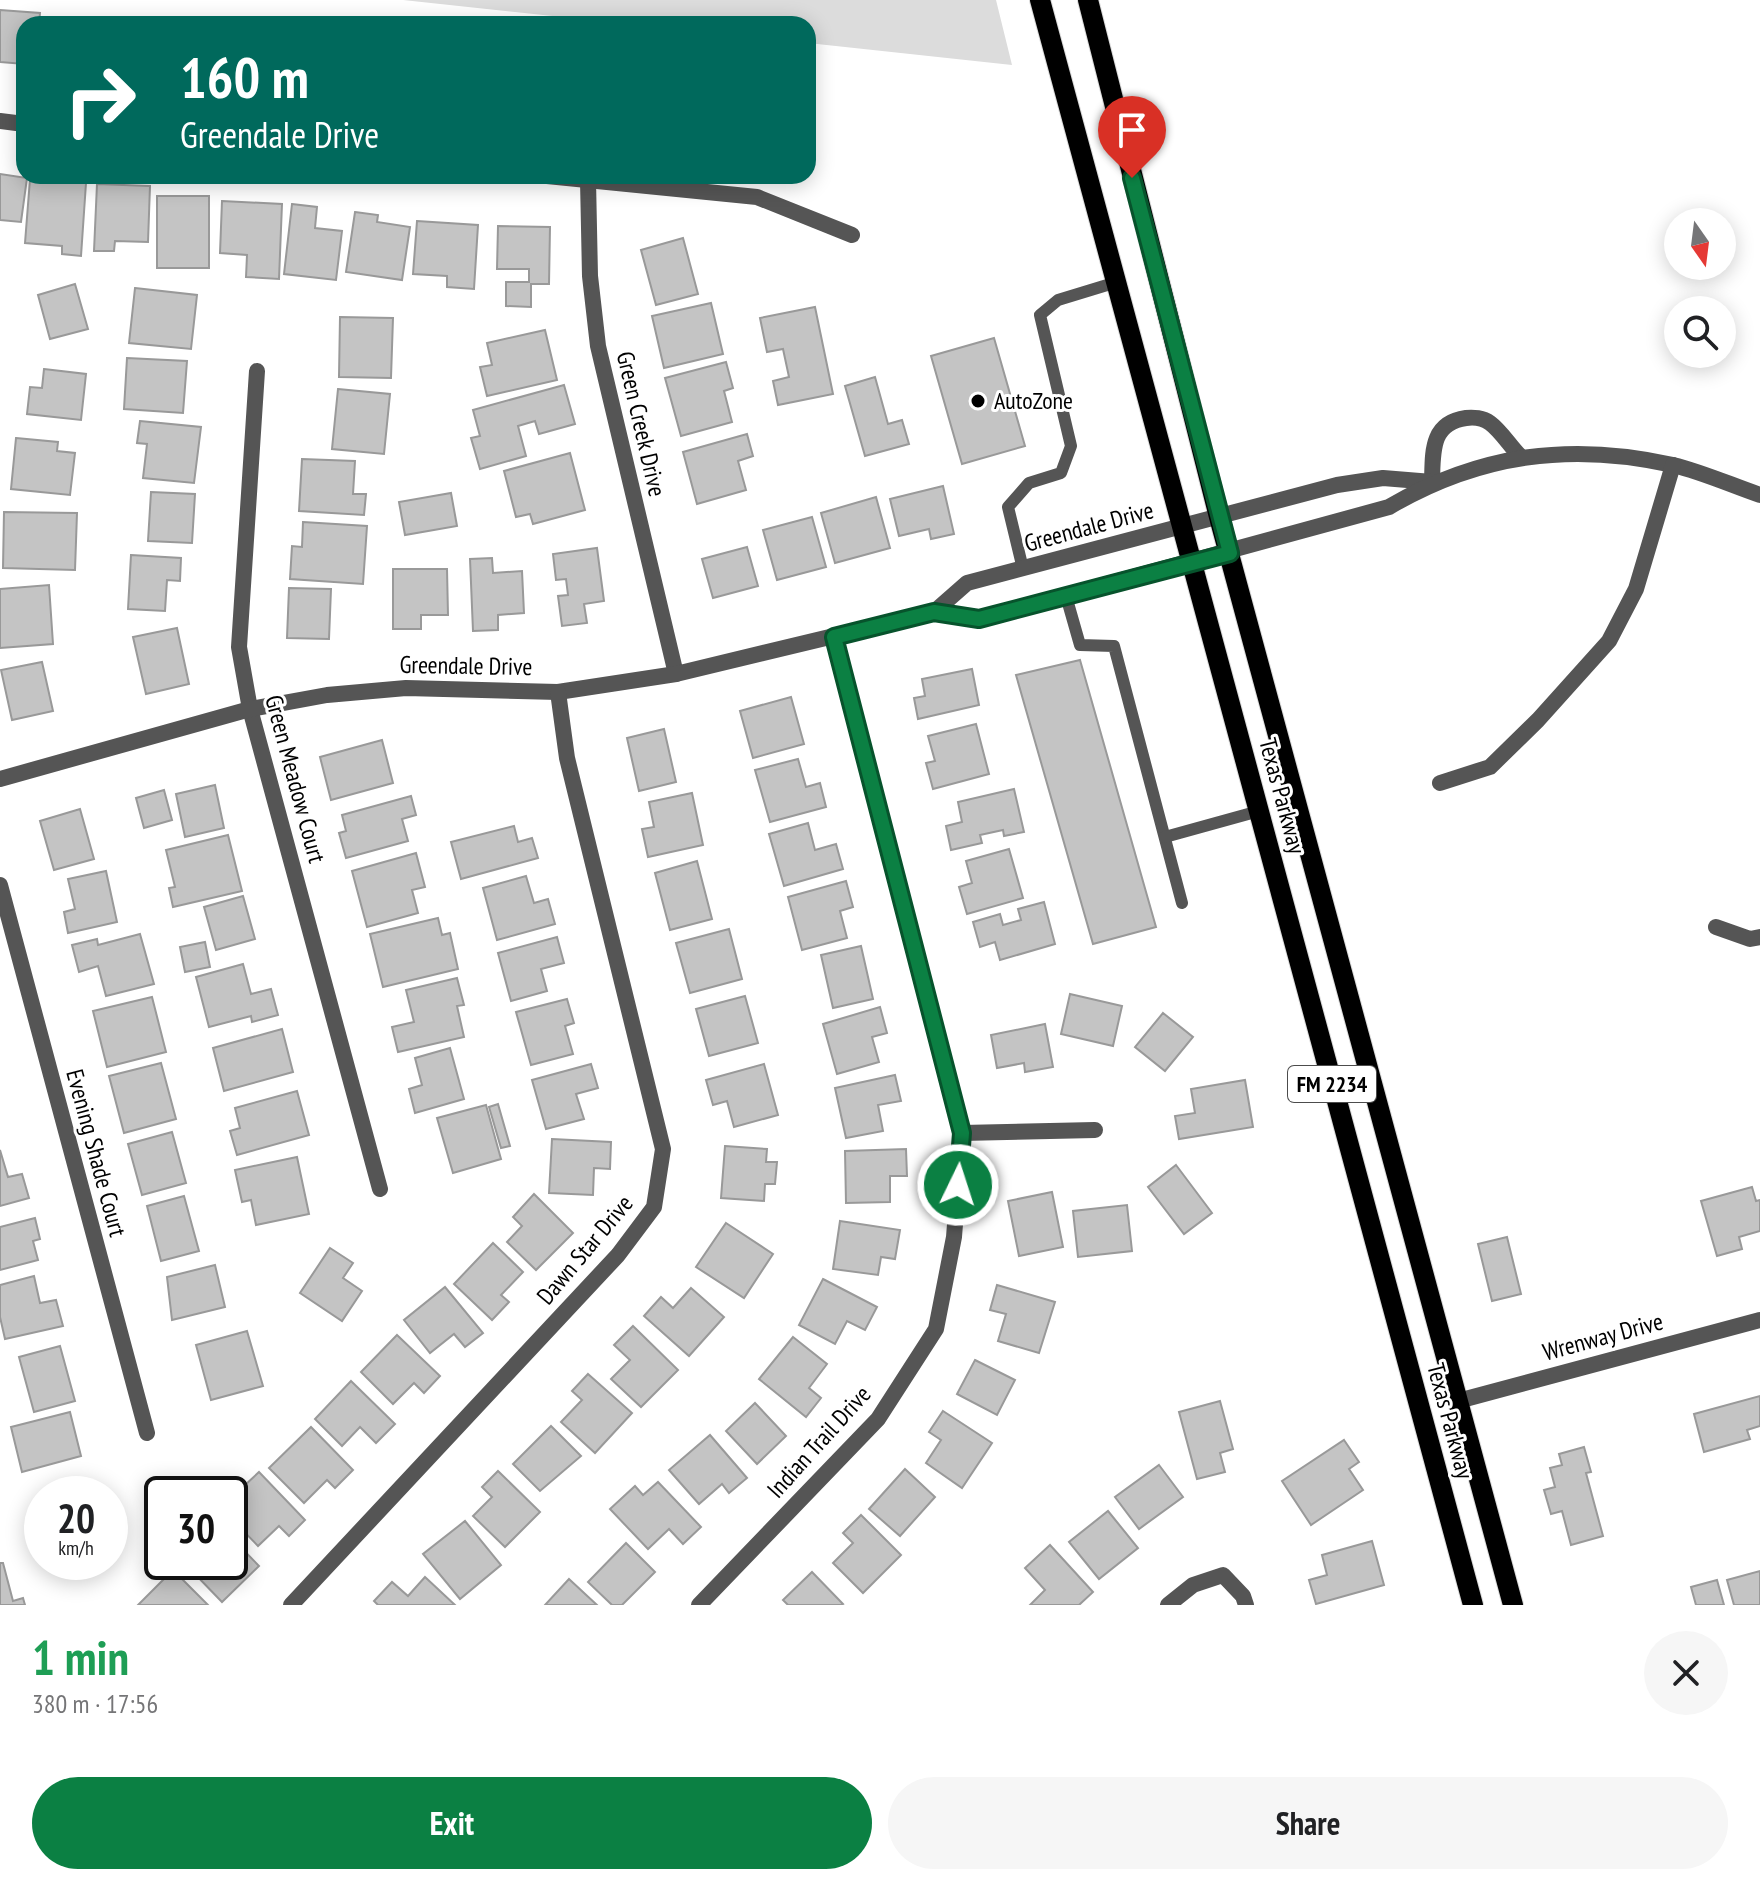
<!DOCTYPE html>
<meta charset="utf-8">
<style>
body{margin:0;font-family:"PT Sans Narrow",sans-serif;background:#f6f6f6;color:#202124;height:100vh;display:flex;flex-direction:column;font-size:30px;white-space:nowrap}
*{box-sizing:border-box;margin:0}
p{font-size:26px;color:#757577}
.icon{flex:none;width:44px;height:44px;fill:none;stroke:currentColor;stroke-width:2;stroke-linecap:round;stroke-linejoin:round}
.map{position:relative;height:1605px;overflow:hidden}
.drawer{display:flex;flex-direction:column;background:#fff;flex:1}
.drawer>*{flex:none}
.banner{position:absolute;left:16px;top:16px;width:800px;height:168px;border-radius:24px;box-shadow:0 4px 20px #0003;background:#00695c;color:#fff;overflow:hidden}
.needle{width:52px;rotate:166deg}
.buttons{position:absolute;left:1664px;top:208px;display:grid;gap:16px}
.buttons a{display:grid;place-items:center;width:72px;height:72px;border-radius:50%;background:#fff;box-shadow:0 4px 20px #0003;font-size:40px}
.speed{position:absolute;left:24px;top:1476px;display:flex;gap:16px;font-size:40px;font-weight:700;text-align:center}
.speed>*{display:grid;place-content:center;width:104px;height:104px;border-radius:50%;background:#fff;box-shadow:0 4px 20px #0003;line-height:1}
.speed small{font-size:20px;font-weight:400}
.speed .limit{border:4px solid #111;border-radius:12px;background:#fff;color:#111}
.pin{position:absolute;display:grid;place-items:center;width:68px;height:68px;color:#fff;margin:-82px -34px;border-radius:50% 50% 50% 0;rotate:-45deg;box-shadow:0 0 8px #0007}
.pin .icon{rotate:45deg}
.me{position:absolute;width:88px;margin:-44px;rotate:4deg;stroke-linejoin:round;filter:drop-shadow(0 0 6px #0008)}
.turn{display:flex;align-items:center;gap:28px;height:168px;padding:0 32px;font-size:36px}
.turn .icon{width:104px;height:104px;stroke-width:2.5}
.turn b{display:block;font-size:56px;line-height:68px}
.round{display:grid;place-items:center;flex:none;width:84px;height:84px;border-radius:42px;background:#f6f6f6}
.overview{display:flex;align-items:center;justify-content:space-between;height:136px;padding:0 32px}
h1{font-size:48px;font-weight:800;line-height:60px;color:#1e9e55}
.action{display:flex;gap:16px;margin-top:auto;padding:16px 32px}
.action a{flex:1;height:92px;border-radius:48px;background:#0b8043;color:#fff;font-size:32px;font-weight:800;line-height:92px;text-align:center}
.action a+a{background:#f6f6f6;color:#202124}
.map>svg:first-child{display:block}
.green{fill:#dcdcdc}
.building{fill:#c4c4c4;stroke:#999;stroke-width:2}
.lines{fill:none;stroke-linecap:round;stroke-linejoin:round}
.primary-casing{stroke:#dbdbdb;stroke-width:22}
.service{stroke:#555;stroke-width:12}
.minor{stroke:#555;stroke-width:16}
.primary{stroke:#000;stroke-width:20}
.route-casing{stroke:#07532c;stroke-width:20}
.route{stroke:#0b8043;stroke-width:14}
.poi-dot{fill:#000;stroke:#fff;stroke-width:3}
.labels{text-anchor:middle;stroke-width:6;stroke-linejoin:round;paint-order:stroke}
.shield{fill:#fff;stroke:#4c4c4c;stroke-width:2}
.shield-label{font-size:22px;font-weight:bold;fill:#000}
.poi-label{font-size:24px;fill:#000;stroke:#fff;text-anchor:start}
.street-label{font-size:24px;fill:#000;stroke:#fff}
</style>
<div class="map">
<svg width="1760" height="1605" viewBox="0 0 1760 1605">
<rect width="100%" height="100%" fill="#fff"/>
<polygon class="green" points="403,0 996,0 1012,65 808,43 808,24 627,24"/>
<g class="building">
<polygon points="0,10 40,13 39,24 24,24 24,64 0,62"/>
<polygon points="0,174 27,178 21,222 0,220"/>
<polygon points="30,179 86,183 81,256 62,254 62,246 25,243"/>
<polygon points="97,184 150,186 148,242 115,241 114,251 94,251"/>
<rect x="157" y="196" width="52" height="72"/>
<polygon points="222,201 282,204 279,279 246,277 247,255 220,253"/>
<polygon points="292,204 317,207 315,228 342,231 336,280 284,274"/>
<polygon points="355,212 378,215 377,222 410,227 402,280 346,272"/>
<polygon points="417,221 478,225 474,289 447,287 447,276 413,274"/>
<polygon points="498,226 550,227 549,284 531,284 531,307 506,306 506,282 529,282 529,269 497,269"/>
<polygon points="683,238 698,294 656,305 641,250"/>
<polygon points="75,284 88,329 50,339 38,295"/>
<polygon points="135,288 197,295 191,349 129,343"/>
<polygon points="711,303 723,354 664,368 652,316"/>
<polygon points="815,307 833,394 778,405 773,381 789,377 783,349 767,352 760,318"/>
<polygon points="340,317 393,318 391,378 339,377"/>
<polygon points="545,330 557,380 487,396 480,367 492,365 487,343"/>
<polygon points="994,338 1025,446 962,464 931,356"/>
<polygon points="127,358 187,361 183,413 124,409"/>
<polygon points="726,362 733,388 724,391 732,422 681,436 665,378"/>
<polygon points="44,369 86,374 81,420 27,414 30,387 42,388"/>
<polygon points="875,377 888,424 902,420 909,444 865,456 845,386"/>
<polygon points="564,385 575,424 539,434 535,421 518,426 526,456 480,469 471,438 480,436 473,410"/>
<polygon points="338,389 390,394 384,454 332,449"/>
<polygon points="140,421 201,427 194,483 143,478 147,444 137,443"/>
<polygon points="747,434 753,456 738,461 746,490 697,504 683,452"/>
<polygon points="16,438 58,442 57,451 75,453 70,495 11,489"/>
<polygon points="570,453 585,510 533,524 530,514 516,517 504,471"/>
<polygon points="302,459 355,461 353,494 366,494 364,515 299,511"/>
<polygon points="943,486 954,534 931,539 929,529 899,536 890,499"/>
<polygon points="151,492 195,494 192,543 148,541"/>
<polygon points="451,493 457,526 405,535 399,502"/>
<polygon points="876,497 890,548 835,563 821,513"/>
<polygon points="4,512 77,513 75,570 3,568"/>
<polygon points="812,517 826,567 777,580 763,530"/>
<polygon points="303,522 367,526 363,584 290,579 292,546 302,547"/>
<polygon points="747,547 758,586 713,598 702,559"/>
<polygon points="597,548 604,601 584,604 587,623 562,626 558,596 568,595 566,579 556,580 553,554"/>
<polygon points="131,555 181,558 180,581 167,580 165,611 128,609"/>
<polygon points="492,558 493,573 522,571 524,613 498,615 498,630 473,631 470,559"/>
<polygon points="393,569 447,569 448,615 421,615 421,629 393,629"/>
<polygon points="49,585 53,644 0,648 0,589"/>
<polygon points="289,588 331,589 329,639 287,638"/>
<polygon points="177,628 189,684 146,694 133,637"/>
<polygon points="1080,660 1156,927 1093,944 1016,675"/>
<polygon points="42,662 53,711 12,720 1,670"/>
<polygon points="972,669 979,705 918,719 914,698 925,696 922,679"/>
<polygon points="791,697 804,744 753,758 740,711"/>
<polygon points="976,724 989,774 933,789 926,763 935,761 928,736"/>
<polygon points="664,729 676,782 639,791 627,738"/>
<polygon points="382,740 393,783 331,800 320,757"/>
<polygon points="798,759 806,787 820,783 826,807 770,822 755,770"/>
<polygon points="215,785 224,828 185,837 176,794"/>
<polygon points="1014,789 1024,832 1004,836 1003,830 980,835 982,843 951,850 946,826 962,822 958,802"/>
<polygon points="164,790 172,820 144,828 136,798"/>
<polygon points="692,793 703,845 648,857 642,829 654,827 649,802"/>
<polygon points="411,796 416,815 402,819 408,841 346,858 339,833 346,831 342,815"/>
<polygon points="80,809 94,859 54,870 40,821"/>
<polygon points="808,823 815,850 836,844 843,869 784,886 769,834"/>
<polygon points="514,826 518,842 532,838 538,858 461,879 451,842"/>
<polygon points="228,835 242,891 173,907 169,888 175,887 166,850"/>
<polygon points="1009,849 1023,898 967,914 959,887 972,883 966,861"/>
<polygon points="416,853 425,887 412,890 418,913 367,927 352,871"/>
<polygon points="697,861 712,919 670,930 655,873"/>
<polygon points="106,871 117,922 68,933 64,912 75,909 68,879"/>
<polygon points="526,876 534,903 548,899 555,924 497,940 483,888"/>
<polygon points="846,881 853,907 840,911 847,938 802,950 788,897"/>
<polygon points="243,896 255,939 216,950 204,907"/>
<polygon points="1044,902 1055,944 1000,960 995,942 980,947 973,922 1000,914 1003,925 1021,920 1018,909"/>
<polygon points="438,918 442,935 450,933 458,969 383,987 370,934"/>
<polygon points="729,929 742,979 690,993 676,943"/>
<polygon points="140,934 154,984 106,996 98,966 79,972 72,945 97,939 98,945"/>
<polygon points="557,937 564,963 541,969 547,991 511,1001 498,953"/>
<polygon points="205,942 210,967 185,972 180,947"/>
<polygon points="861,946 873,999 833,1008 821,955"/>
<polygon points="243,964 251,994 271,989 278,1015 252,1022 251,1016 209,1027 196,977"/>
<polygon points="457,978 464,1005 457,1006 464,1037 398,1052 392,1027 414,1022 406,990"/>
<polygon points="1070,994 1122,1006 1113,1046 1061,1034"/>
<polygon points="745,996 758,1043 709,1056 696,1009"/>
<polygon points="152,997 166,1052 107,1067 93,1011"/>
<polygon points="567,999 574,1023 565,1026 573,1054 531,1065 516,1012"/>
<polygon points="880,1007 887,1033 872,1037 879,1062 837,1074 823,1024"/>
<polygon points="1163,1013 1193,1037 1165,1071 1135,1047"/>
<polygon points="1045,1024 1053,1067 1025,1072 1024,1063 997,1068 991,1035"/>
<polygon points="282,1029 293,1072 224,1091 213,1048"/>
<polygon points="450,1048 464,1099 415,1113 409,1089 422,1085 415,1058"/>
<polygon points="161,1063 176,1119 124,1133 109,1076"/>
<polygon points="591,1064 598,1088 576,1094 584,1119 546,1129 532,1080"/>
<polygon points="764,1064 778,1115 734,1127 727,1101 713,1105 706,1080"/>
<polygon points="895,1075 901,1101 878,1105 883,1131 846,1138 835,1088"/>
<polygon points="1245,1080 1253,1127 1179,1139 1175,1116 1195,1113 1191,1089"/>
<polygon points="297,1091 309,1135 237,1155 230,1131 240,1128 235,1108"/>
<polygon points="498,1104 510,1146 501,1148 489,1107"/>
<polygon points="486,1105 501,1159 453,1173 437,1118"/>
<polygon points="172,1132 186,1183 142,1195 128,1144"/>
<polygon points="552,1139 611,1142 610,1169 594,1168 593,1195 549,1193"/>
<polygon points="725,1146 767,1149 766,1162 777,1162 775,1184 765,1184 764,1201 721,1198"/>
<polygon points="906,1149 907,1176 890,1176 890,1202 846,1203 845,1151"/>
<polygon points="0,1150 8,1177 22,1174 29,1198 0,1206"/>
<polygon points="297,1157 309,1214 256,1225 251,1200 242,1202 235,1170"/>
<polygon points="1176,1165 1212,1213 1184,1234 1148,1187"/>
<polygon points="1752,1187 1756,1201 1760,1200 1760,1231 1739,1237 1742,1249 1717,1256 1701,1201"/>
<polygon points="1052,1192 1063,1247 1019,1256 1008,1201"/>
<polygon points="534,1194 573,1233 536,1270 507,1242 522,1226 513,1217"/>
<polygon points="184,1196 199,1251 161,1261 147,1206"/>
<polygon points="1127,1205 1132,1251 1078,1257 1073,1211"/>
<polygon points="35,1218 40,1239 33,1241 38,1260 0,1270 0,1227"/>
<polygon points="840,1221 900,1230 895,1259 881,1257 878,1275 833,1269"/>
<polygon points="726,1223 773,1254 744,1298 696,1267"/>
<polygon points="1507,1237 1521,1294 1492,1301 1478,1244"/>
<polygon points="493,1243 523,1272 501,1295 509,1302 492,1320 454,1284"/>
<polygon points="330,1248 353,1263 343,1278 362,1291 342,1321 300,1293"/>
<polygon points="215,1265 225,1307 172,1320 167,1277"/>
<polygon points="34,1276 40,1303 56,1300 63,1326 5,1339 0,1317 0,1285"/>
<polygon points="823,1279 877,1307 865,1330 847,1321 835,1344 799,1325"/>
<polygon points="997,1285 1055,1302 1039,1353 998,1341 1006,1314 990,1310"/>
<polygon points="445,1287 483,1333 465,1347 454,1334 430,1353 404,1320"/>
<polygon points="691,1288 724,1317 689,1356 644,1316 661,1297 673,1308"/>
<polygon points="633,1326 678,1370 641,1407 611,1379 630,1360 614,1345"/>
<polygon points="247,1331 263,1386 211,1400 196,1345"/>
<polygon points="397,1335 440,1376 424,1393 414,1383 393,1404 361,1372"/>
<polygon points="793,1337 827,1364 809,1388 821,1398 806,1417 759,1379"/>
<polygon points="60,1346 75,1401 34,1412 19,1357"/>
<polygon points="975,1360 1015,1380 997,1415 957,1394"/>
<polygon points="588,1374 632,1413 595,1453 561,1422 582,1400 572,1391"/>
<polygon points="351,1381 395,1424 376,1443 360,1427 342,1446 315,1419"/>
<polygon points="1760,1396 1760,1426 1747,1430 1750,1439 1704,1452 1694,1414"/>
<polygon points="1220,1401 1233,1449 1220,1453 1225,1472 1197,1479 1179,1412"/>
<polygon points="755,1403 786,1436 757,1464 726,1431"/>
<polygon points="943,1411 992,1443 962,1488 926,1463 941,1440 929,1432"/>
<polygon points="70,1412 81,1456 22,1472 11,1427"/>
<polygon points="551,1426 581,1456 540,1491 513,1464"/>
<polygon points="311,1427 353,1470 335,1488 327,1480 304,1503 269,1468"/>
<polygon points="710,1435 747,1478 729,1493 722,1484 699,1504 669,1470"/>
<polygon points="1344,1440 1359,1462 1349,1469 1363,1490 1311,1525 1282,1481"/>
<polygon points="1584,1447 1591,1472 1586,1473 1603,1536 1571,1545 1562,1511 1551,1514 1544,1490 1555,1487 1550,1468 1562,1465 1559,1454"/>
<polygon points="1159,1465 1183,1497 1139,1529 1115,1497"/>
<polygon points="905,1469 935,1497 900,1536 869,1509"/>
<polygon points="498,1471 540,1512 505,1547 473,1516 492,1497 482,1487"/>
<polygon points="259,1472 305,1520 289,1536 279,1526 258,1546 230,1517 230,1499"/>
<polygon points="658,1482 701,1527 683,1544 669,1529 648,1549 610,1509 635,1486 643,1495"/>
<polygon points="1108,1511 1138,1548 1099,1579 1069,1542"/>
<polygon points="861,1515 901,1555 863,1593 833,1563 853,1543 843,1533"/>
<polygon points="465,1521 501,1565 460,1599 423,1554"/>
<polygon points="230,1536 259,1566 222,1602 192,1571 201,1562 230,1562"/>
<polygon points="1372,1541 1384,1585 1316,1604 1309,1580 1327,1575 1322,1555"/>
<polygon points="626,1543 655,1572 622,1605 612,1605 588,1582"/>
<polygon points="1050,1545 1093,1592 1079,1605 1030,1605 1045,1590 1025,1568"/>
<polygon points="0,1563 3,1563 13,1601 23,1598 25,1605 0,1605"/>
<polygon points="173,1570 208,1605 138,1605"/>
<polygon points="1760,1571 1760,1605 1734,1605 1727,1580"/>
<polygon points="812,1572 843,1604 841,1605 788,1605 783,1600"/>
<polygon points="425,1577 455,1605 378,1605 374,1601 392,1582 408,1596"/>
<polygon points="569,1579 597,1605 545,1605"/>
<polygon points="1717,1580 1724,1605 1696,1605 1691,1587"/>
</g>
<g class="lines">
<g class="primary-casing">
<g id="primary">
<polyline points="1040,0 1473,1605"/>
<polyline points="1088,0 1219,517 1513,1605"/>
</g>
</g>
<g class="service">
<polyline points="1023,569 1008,507 1029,483 1061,473 1071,446 1040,315 1058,300 1117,282"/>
<polyline points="1066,596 1080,645 1114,646 1182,903"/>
<polyline points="1165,837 1259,811"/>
</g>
<g class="minor">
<polyline points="0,121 24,124"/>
<polyline points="547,176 757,197 852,235"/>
<polyline points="588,180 590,276 598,346 676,674"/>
<polyline points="257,371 239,647 250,709 380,1189"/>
<path d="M 1432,482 C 1433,453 1430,423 1466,418 C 1473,417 1483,418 1490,423 C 1501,431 1510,446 1520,456"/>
<polyline points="934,612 967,583 1337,485 1383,478 1432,482"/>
<path d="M 0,779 L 250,709 L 327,695 L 406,688 L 558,692 L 676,674 L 934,612 L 979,619 L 1389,507 C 1479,454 1571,442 1673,465 C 1702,472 1731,485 1760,495"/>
<polyline points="1440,783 1490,767 1538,720 1609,641 1636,589 1673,465"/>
<polyline points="0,885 147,1433"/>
<polyline points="1716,927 1750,939 1760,937"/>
<polyline points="962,1133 1095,1130"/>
<polyline points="1458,1401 1760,1320"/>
<polyline points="291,1605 618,1255 654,1207 663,1149 567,758 558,692"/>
<polyline points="699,1605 878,1419 936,1329 954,1237 962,1133 834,637"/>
<polyline points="1168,1605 1193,1585 1223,1575 1243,1596 1246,1605"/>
</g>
<use href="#primary" class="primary"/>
</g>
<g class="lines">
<g class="route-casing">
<polyline id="route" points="958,1185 962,1133 834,637 934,612 979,619 1230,553 1132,178"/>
</g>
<use href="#route" class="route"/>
</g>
<circle class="poi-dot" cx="978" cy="401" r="8"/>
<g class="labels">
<rect class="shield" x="1288" y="1066" width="88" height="36" rx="6"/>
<g class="shield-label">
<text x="1332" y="1092">FM 2234</text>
</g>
<g class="poi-label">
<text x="994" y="409">AutoZone</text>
</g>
<g class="street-label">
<text transform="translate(641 424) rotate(77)" y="8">Green Creek Drive</text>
<text transform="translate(1089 527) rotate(-15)" y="8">Greendale Drive</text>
<text transform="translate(466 666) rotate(1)" y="8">Greendale Drive</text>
<text transform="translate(295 779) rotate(75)" y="8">Green Meadow Court</text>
<text transform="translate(1282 796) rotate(75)" y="8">Texas Parkway</text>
<text transform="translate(96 1153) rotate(75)" y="8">Evening Shade Court</text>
<text transform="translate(585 1250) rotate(-50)" y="8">Dawn Star Drive</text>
<text transform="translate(1603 1337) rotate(-15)" y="8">Wrenway Drive</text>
<text transform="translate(1450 1421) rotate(75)" y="8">Texas Parkway</text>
<text transform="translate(819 1442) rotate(-48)" y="8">Indian Trail Drive</text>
</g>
</g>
</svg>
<div class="buttons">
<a><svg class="needle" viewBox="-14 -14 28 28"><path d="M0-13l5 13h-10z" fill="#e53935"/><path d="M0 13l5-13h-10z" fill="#757577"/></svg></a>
<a><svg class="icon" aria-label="search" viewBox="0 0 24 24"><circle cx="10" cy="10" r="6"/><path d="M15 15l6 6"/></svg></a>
</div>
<div class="speed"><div>20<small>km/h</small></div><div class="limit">30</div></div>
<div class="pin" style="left:1132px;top:178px;background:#d93025"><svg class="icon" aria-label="arrive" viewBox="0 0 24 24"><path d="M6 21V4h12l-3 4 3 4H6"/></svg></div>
<svg class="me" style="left:958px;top:1185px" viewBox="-20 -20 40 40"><circle r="17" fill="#0b8043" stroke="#fff" stroke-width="3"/><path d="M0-11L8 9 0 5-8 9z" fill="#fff"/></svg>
<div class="banner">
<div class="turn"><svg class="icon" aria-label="right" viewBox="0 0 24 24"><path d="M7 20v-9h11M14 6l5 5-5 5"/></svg><div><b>160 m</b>Greendale Drive</div></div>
</div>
</div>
<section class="drawer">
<div class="overview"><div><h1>1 min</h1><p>380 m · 17:56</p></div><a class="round"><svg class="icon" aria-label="close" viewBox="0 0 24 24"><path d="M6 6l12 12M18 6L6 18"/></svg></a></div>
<div class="action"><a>Exit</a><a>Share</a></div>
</section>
